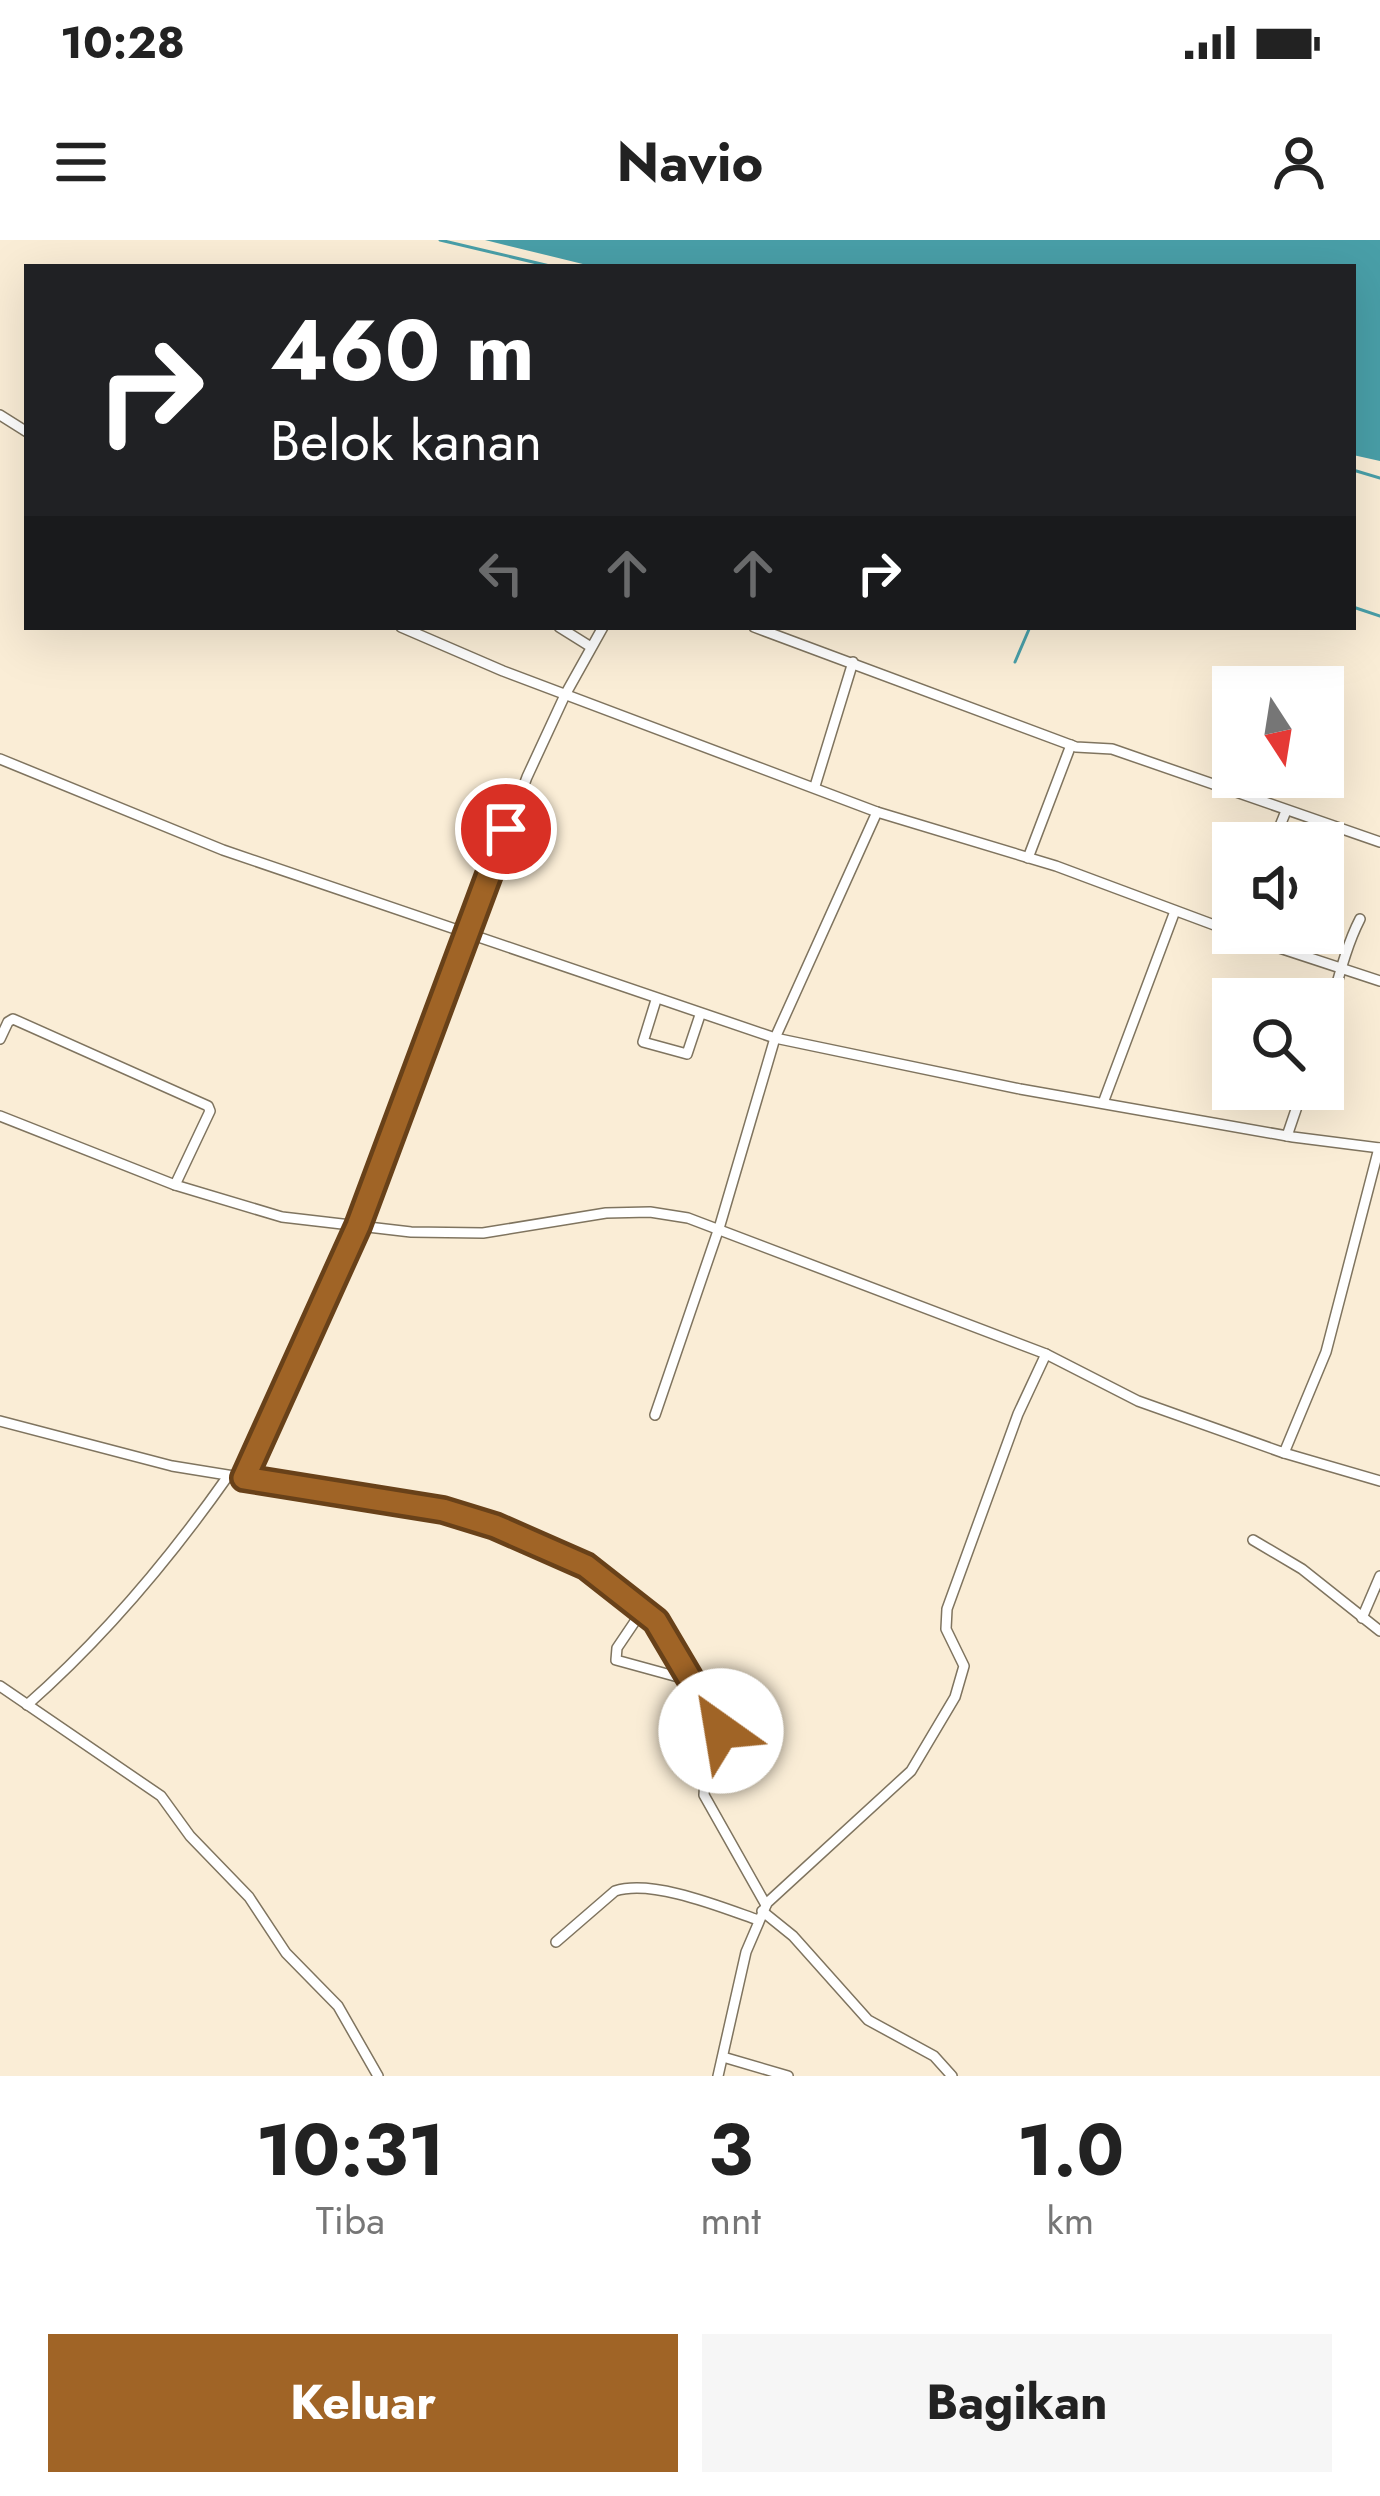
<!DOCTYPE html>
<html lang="id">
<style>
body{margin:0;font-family:Jost,sans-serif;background:#f6f6f6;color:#222;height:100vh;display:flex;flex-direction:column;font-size:45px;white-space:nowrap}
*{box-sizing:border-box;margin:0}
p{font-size:39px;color:#767676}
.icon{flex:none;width:66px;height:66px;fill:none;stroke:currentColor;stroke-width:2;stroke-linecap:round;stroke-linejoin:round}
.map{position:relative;height:1836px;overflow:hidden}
.panel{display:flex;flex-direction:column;background:#fff;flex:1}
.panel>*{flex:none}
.top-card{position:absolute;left:24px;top:24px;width:1332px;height:366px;border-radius:0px;box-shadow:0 12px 48px #0002;background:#202124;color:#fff;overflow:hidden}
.needle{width:78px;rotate:168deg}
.fabs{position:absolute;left:1212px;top:426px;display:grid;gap:24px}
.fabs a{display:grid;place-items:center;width:132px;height:132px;border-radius:0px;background:#fff;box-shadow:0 12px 48px #0002;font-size:60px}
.pin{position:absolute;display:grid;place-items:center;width:102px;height:102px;color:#fff;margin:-51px;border:6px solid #fff;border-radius:50%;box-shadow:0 3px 12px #0007}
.me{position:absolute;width:132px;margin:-66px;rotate:328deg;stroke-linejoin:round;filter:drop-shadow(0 0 9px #0008)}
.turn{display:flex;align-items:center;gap:42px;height:252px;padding:0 48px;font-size:54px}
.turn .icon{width:156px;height:156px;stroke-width:2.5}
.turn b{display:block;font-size:84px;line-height:102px}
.lanes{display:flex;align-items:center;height:114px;padding:0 48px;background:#0003;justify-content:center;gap:60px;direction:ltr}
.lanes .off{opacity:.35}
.eta{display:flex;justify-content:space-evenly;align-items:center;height:204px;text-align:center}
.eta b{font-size:72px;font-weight:700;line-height:84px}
.primary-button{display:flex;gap:24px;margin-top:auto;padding:24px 48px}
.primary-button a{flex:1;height:138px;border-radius:0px;background:#a06426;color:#fff;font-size:48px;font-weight:700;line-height:138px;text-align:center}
.primary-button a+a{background:#f6f6f6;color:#222}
.status{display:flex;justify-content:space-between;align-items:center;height:84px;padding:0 60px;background:#fff;direction:ltr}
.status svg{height:33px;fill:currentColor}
header{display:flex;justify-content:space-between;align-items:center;height:156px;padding:0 48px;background:#fff;font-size:54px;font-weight:700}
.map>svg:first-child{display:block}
.water{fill:#499fa8}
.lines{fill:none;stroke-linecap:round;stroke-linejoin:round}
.stream{stroke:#499fa8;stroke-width:3}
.street-casing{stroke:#7f745f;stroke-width:12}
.street{stroke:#fff;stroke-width:9}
.route-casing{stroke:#684119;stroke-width:30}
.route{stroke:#a06426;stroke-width:21}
</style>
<div class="status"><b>10:28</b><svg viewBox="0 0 49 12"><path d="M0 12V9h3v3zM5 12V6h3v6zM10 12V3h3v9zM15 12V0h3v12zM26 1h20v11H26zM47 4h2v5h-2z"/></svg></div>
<header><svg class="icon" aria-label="menu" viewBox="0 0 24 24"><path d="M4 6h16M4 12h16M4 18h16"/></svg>Navio<svg class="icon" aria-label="person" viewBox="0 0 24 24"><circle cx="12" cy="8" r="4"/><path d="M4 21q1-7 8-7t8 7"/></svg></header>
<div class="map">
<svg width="1380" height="1836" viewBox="0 0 1380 1836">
<rect width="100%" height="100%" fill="#faedd6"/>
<polygon class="water" points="485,0 1380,0 1380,221 1353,215 1353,27 595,27"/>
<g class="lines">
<g class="stream">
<polyline points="440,0 554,27"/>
<polyline points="1353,230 1380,238"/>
<polyline points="1353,367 1380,376"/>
<polyline points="1015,422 1030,387"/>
</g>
<g class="street-casing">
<g id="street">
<polyline points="0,175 27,192"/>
<polyline points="401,387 503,431 877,572 1056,626 1233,692"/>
<polyline points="559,387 591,407"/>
<polyline points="754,387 1076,507 1112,509 1380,602"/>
<polyline points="0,519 223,610 775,798 1020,849 1293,897 1380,908"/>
<polyline points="815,546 853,422"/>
<polyline points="1273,603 1286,571"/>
<polyline points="1028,618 1071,505"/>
<polyline points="1234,693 1380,741"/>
<polyline points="656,760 643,802 687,814 700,775"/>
<path d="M 1323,791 C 1335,755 1343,712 1360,679"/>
<polyline points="0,799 8,782 13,779 208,866 210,871 175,945"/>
<polyline points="1103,863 1175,671"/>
<polyline points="0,876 175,945 282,977 411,992 483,993 606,973 650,972 688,978 1046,1114"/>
<polyline points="1287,896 1303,849"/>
<polyline points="655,1175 720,985 775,798 877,572"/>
<polyline points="0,1181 172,1226 444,1270 495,1286 586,1326 656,1381 689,1440 719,1482 721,1491 705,1540 704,1555 766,1665"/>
<polyline points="1284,1213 1380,1241"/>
<polyline points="243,1238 361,980 527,537 565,455 603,387"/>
<polyline points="1253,1300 1302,1329 1380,1391"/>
<polyline points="644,1368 617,1408 616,1420 689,1440"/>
<polyline points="1362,1378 1380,1336"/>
<polyline points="0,1446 161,1556 190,1596 249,1657 286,1713 338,1766 378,1836"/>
<path d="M 27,1465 C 102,1399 171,1317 228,1236"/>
<polyline points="762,1671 793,1696 868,1780 934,1816 952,1836"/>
<path d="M 556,1702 L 615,1651 C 653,1639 721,1667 758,1680"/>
<polyline points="723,1817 788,1836"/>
<polyline points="718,1836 746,1712 767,1663 911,1531 955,1457 964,1426 946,1389 947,1369 1018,1174 1046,1114 1138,1161 1284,1213 1326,1112 1379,908"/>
</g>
</g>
<use href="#street" class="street"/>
</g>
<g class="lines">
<g class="route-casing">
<polyline id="route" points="506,589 358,986 244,1238 443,1270 495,1286 586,1326 656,1381 721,1491"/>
</g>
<use href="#route" class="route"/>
</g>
</svg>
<div class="fabs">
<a><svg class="needle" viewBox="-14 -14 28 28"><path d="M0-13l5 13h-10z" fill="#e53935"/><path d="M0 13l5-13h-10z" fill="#767676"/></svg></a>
<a><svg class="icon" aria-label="sound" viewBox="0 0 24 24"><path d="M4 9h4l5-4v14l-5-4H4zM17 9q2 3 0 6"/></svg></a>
<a><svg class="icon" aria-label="search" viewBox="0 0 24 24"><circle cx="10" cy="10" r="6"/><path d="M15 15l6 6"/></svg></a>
</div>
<div class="pin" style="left:506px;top:589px;background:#d93025"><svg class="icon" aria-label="arrive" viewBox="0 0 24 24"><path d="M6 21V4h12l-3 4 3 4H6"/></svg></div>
<svg class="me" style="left:721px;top:1491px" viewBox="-20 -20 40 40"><circle r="19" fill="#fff"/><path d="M0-13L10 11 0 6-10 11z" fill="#a06426"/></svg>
<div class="top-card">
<div class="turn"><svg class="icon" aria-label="right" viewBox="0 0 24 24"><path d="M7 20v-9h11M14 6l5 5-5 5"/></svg><div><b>460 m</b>Belok kanan</div></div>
<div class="lanes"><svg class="icon off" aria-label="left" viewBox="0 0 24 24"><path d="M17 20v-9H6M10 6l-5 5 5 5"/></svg><svg class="icon off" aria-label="ahead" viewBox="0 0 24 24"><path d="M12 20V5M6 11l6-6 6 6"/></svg><svg class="icon off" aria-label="ahead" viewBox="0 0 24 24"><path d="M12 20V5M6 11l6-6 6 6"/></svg><svg class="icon" aria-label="right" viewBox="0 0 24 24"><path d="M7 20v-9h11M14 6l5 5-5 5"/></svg></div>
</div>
</div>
<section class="panel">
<div class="eta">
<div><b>10:31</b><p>Tiba</p></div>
<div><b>3</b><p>mnt</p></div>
<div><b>1.0</b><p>km</p></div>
</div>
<div class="primary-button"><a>Keluar</a><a>Bagikan</a></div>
</section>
